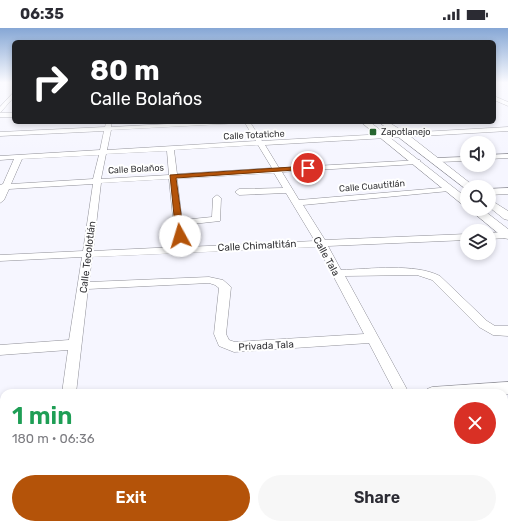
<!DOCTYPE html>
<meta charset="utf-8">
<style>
body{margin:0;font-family:Rubik,sans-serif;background:#f7f7f7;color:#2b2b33;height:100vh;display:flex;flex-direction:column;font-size:15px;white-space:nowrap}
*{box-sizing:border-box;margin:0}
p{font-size:13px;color:#7c7c81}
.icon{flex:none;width:22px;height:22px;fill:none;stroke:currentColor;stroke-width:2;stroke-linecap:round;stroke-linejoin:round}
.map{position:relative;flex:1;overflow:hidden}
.panel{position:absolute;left:0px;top:361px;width:508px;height:140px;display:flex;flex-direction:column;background:#fff;border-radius:12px 12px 0 0;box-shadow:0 2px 6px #0003}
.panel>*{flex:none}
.hud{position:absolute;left:12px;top:12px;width:484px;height:84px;border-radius:6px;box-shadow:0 2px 6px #0003;background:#202124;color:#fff;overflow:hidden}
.fabs{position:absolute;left:460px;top:108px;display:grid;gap:8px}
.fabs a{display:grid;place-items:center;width:36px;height:36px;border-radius:50%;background:#fff;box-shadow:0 2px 6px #0003;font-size:20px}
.pin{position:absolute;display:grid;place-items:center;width:34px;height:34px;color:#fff;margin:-17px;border:2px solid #fff;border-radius:50%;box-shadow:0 1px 4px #0007}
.me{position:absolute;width:44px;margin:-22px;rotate:354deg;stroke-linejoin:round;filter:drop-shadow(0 0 3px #0008)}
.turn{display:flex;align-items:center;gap:14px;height:84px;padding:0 12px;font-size:18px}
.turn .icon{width:52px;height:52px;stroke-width:2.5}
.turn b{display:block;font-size:28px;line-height:34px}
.round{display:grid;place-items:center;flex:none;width:42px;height:42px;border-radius:21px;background:#f7f7f7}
.summary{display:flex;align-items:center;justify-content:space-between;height:68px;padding:0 12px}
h1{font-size:24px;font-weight:600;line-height:30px;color:#1e9e55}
.button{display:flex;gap:8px;margin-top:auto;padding:8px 12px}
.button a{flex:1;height:46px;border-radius:24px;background:#b45309;color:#fff;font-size:16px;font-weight:600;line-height:46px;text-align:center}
.button a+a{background:#f7f7f7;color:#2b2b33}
.status{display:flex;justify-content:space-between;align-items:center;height:28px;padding:0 20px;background:#fff;direction:ltr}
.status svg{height:11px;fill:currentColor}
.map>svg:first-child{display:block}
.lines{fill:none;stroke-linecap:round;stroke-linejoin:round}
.minor-casing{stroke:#8f8f97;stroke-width:1}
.tertiary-casing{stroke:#8f8f97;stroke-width:1}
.minor{fill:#fff;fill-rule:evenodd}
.tertiary{fill:#fff;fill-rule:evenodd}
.route{fill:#b45309;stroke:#753606}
.poi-dot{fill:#286730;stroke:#fff;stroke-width:1.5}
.labels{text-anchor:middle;stroke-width:4;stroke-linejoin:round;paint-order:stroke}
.far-poi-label{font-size:9px;fill:#343437;stroke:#fff;text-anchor:start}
.far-street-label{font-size:9px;fill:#343437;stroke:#fff}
.street-label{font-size:10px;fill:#343437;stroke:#fff}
</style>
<div class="status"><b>06:35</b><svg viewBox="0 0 49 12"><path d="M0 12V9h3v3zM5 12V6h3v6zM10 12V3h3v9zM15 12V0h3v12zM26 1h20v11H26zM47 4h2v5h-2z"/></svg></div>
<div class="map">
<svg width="508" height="501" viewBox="0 0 508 501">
<rect width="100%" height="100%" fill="#f6f6ff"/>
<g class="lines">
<g class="minor-casing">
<g id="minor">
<polygon points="14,64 14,69 0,85 0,79"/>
<polygon points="494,68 508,74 508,78 494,72"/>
<rect x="0" y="85" width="14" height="4"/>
<path d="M 106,94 L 112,94 L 111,99 L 205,94 L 250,94 L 262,113 L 508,99 L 508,103 L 265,117 L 279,140 L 420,132 L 420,136 L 417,136 L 282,144 L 299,172 L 452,159 L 452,163 L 449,163 L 303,177 L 325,212 L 467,206 L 467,212 L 328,218 L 341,242 C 370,241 415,235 440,248 L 487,293 L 495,298 L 508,298 L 508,308 L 493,307 L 479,299 L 432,252 L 417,247 L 345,248 L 409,365 L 395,365 L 369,315 L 234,324 L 219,318 L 214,306 L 219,260 L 215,257 L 209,255 L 88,261 L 76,365 L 62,365 L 68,322 L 0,327 L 0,317 L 69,312 L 82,229 L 0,233 L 0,227 L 83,223 L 93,156 L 9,161 L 4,172 L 0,175 L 0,157 L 3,156 L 14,131 L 0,132 L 0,128 L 100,122 L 104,103 L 0,108 L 0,104 L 105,99 ZM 245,95 L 256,113 L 107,122 L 111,102 ZM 258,117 L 272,140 L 177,146 L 174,122 ZM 167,123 L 169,147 L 101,151 L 106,126 ZM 99,127 L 93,151 L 11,156 L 22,131 ZM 274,145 L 283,160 L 239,161 L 235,164 L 239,167 L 286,165 L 315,213 L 186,219 L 183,197 L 220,193 L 221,170 L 217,167 L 213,170 L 212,189 L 182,192 L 177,151 ZM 169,151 L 176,219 L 93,223 L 101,155 ZM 318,219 L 364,306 L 235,314 L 229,312 L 226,306 L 231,259 L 223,252 L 209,249 L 89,254 L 92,229 Z"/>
<polygon points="508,126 508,130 489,131 489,127"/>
<polygon points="467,129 467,133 437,134 433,132 437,130"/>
<polygon points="508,160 508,166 489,167 489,161"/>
<polygon points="508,204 508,210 489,211 489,205"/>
<polygon points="508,354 508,366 425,365 427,361 432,359"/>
<rect x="0" y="386" width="4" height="14"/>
<rect x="504" y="428" width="4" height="16"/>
<rect x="44" y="497" width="18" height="4"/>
<polygon points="467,497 487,497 488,501 468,501"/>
</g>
</g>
<g class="tertiary-casing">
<g id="tertiary">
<polygon points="361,94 370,94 467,170 467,178 463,177"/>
<polygon points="379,94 388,94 406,105 475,159 467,159 466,161"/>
<polygon points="489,171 508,183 508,192 504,191 489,179"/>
<polygon points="469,181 482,181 508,201 508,211 504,210"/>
</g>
</g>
<use href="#minor" class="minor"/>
<use href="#tertiary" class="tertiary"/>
</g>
<linearGradient id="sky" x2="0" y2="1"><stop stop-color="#86a7d5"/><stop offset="0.44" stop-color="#fbfbff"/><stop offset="1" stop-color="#fbfbff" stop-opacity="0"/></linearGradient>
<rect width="508" height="124" fill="url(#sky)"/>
<polygon class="route" points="308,138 311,140 310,141 176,150 184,208 180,210 176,208 170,147"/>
<rect class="poi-dot" x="369" y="100" width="8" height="8" rx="2"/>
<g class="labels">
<g class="far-poi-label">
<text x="381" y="107">Zapotlanejo</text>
</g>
<g class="far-street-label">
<text transform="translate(254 107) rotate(-3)" y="3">Calle Totatiche</text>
<text transform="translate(136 141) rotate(-3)" y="3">Calle Bolaños</text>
<text transform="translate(372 158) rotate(-5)" y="3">Calle Cuautitlán</text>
</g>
<g class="street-label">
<text transform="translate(257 217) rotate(-3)" y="4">Calle Chimaltitán</text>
<text transform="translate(327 228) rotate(61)" y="4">Calle Tala</text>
<text transform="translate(87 229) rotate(-83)" y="4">Calle Tecolotlán</text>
<text transform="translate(266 317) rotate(-3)" y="4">Privada Tala</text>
</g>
</g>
</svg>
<div class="fabs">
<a><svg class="icon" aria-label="sound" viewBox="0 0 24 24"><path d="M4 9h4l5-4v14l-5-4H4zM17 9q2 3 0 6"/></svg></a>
<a><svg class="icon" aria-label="search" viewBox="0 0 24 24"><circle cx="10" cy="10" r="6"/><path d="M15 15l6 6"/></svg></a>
<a><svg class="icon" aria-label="layers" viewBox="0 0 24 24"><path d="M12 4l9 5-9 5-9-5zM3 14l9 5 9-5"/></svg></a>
</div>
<div class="pin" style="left:308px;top:140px;background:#d93025"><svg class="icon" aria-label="arrive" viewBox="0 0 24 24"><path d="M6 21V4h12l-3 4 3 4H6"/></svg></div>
<svg class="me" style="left:180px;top:208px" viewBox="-20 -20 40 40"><circle r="19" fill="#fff"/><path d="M0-13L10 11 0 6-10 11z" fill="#b45309"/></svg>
<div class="hud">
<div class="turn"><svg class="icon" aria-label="right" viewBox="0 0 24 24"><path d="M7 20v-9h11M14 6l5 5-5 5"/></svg><div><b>80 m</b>Calle Bolaños</div></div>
</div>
<section class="panel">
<div class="summary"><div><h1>1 min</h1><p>180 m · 06:36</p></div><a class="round" style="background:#d93025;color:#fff"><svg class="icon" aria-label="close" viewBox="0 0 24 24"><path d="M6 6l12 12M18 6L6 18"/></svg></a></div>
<div class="button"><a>Exit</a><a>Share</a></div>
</section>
</div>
